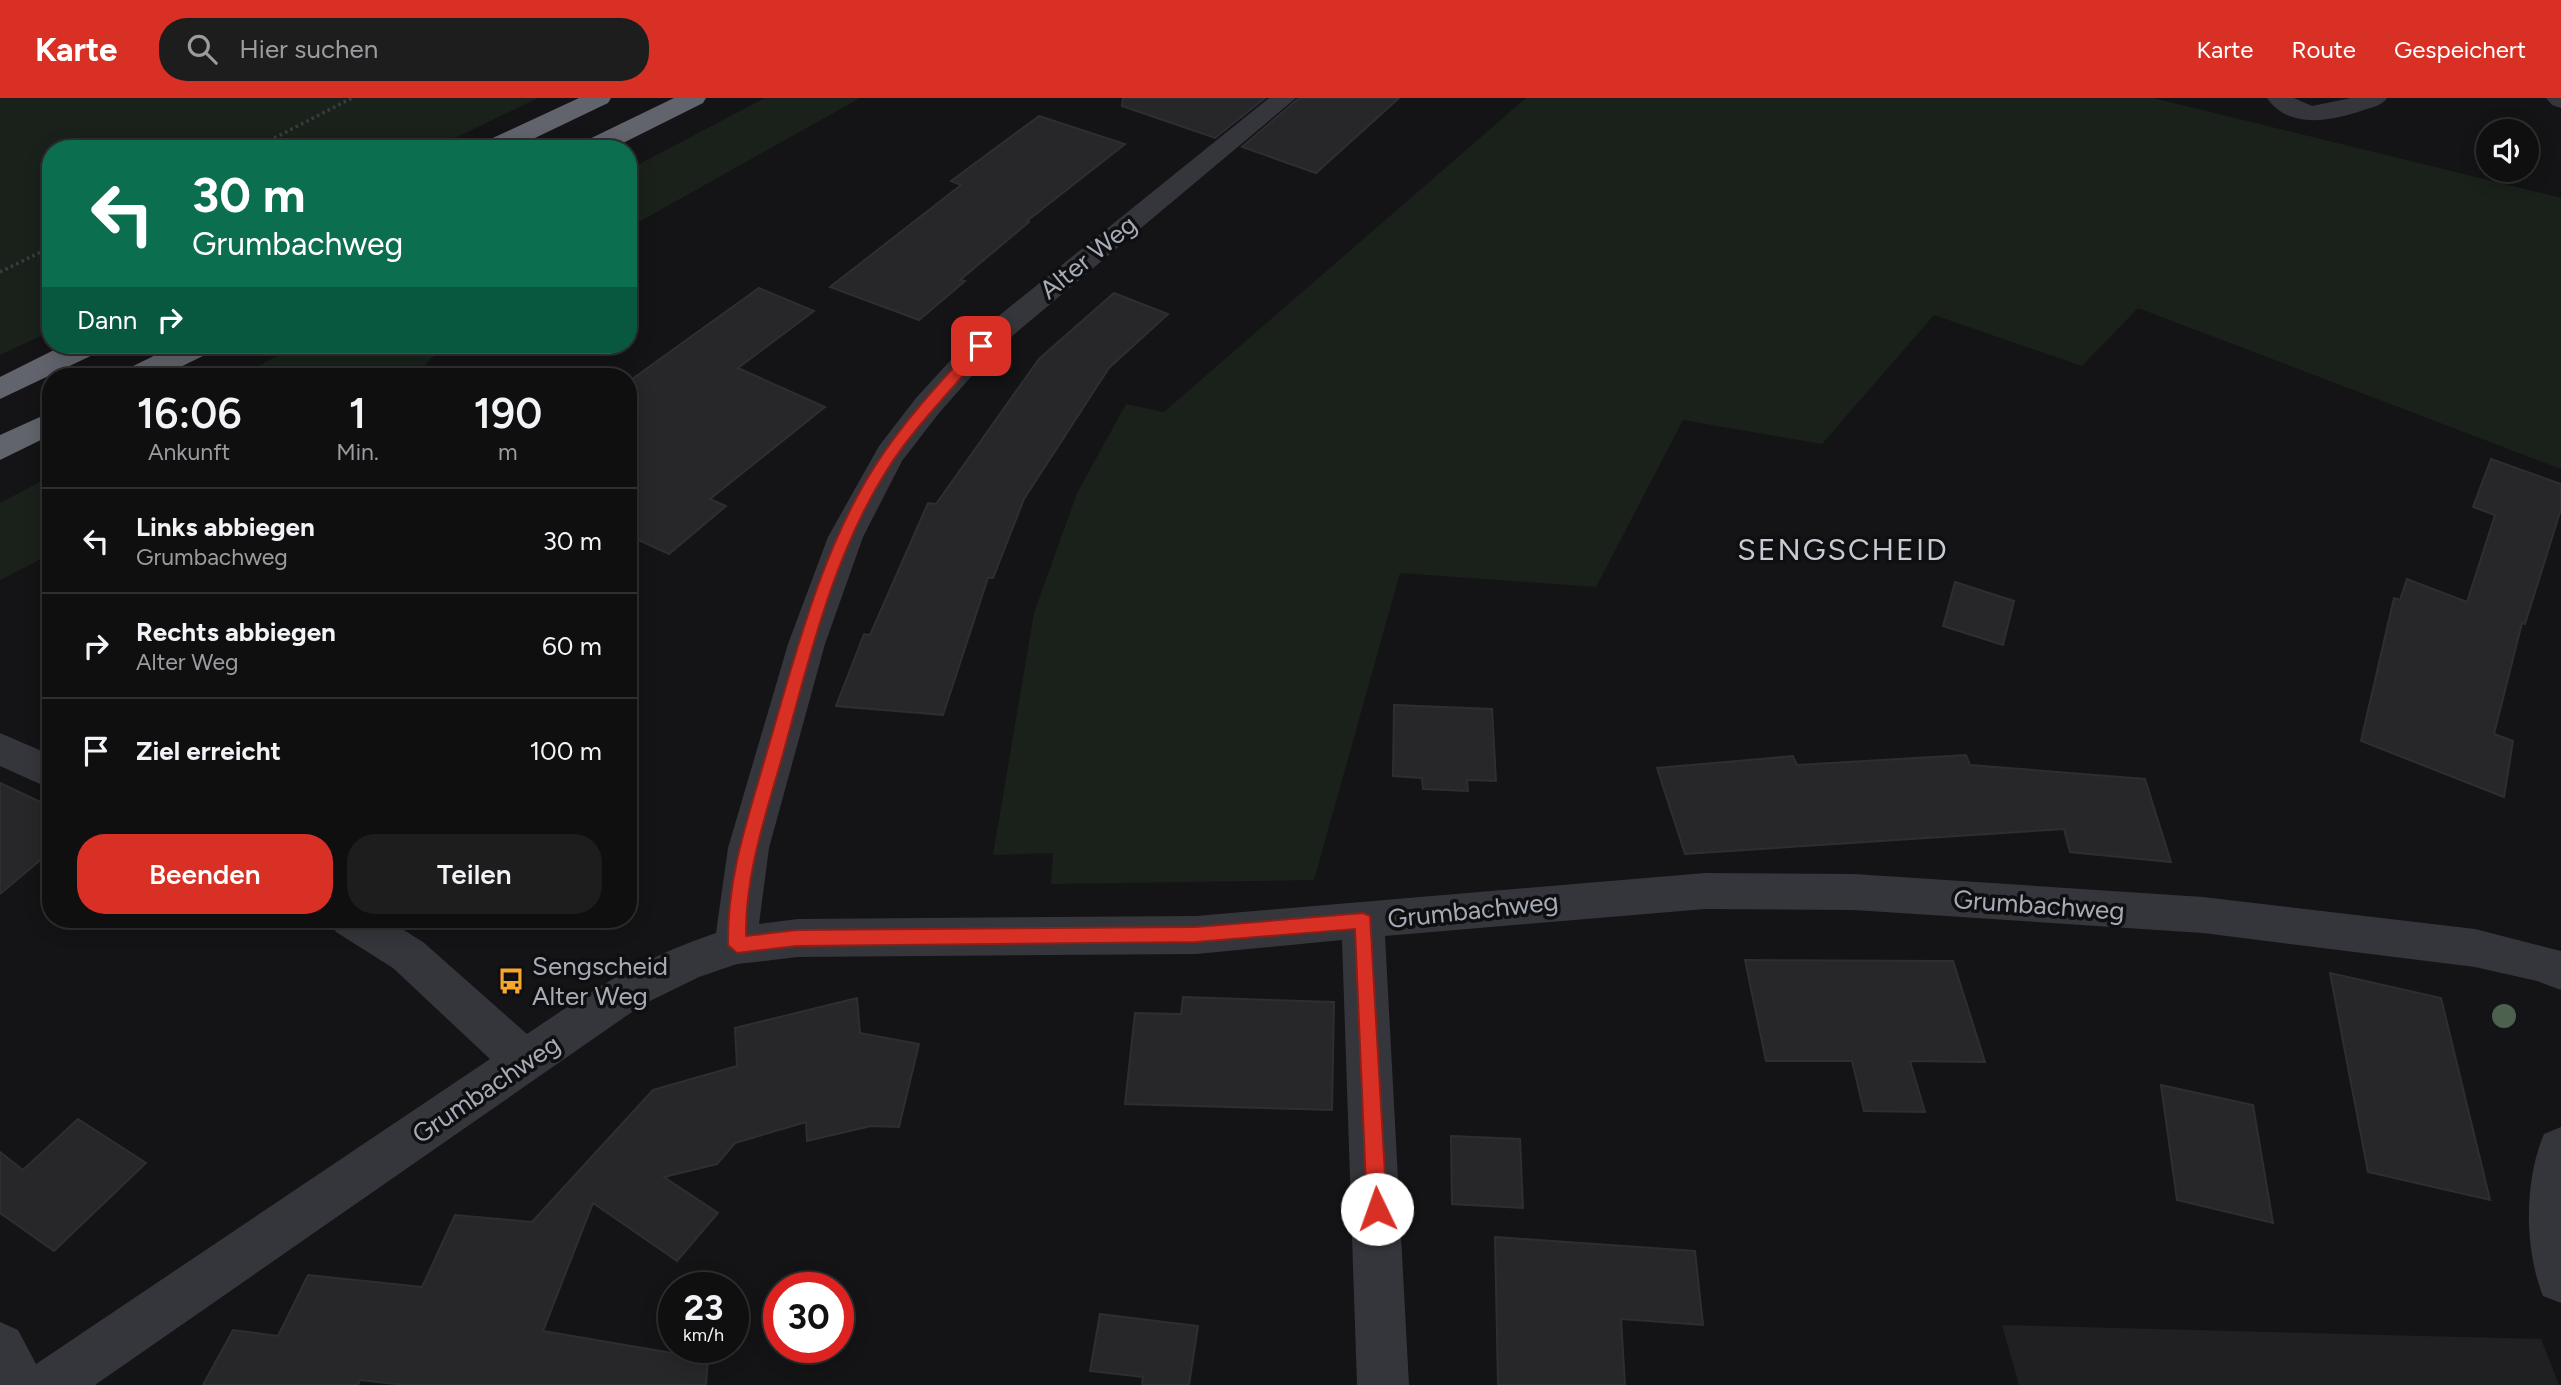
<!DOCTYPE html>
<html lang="de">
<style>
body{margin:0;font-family:Figtree,sans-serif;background:#1d1d1e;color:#f1f3f6;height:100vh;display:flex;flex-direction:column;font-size:26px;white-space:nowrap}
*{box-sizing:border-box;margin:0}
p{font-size:23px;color:#9b9c9f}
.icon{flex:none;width:38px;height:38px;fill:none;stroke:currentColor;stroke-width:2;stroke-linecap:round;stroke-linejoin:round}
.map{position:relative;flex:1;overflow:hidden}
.panel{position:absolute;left:42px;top:270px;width:595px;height:560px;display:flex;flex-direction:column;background:#0f0f10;border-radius:28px;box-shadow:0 4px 18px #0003,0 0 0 2px #2f2f30}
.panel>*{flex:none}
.guide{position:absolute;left:42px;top:42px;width:595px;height:214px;border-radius:28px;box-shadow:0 4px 18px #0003,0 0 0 2px #2f2f30;background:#0b6e4f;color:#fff;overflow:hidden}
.buttons{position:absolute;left:2476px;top:21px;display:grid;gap:14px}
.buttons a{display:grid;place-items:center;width:63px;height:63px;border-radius:50%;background:#0f0f10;box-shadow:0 4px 18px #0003,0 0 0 2px #2f2f30;font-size:35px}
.speed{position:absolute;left:658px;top:1174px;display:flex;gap:14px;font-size:35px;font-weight:700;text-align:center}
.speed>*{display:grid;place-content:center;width:91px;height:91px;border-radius:50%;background:#0f0f10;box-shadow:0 4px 18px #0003,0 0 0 2px #2f2f30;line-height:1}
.speed small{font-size:18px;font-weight:400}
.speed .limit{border:10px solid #d22;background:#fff;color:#111}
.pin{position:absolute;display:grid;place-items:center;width:60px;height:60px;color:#fff;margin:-30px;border-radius:14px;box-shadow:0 4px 10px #0006}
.me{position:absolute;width:77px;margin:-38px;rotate:357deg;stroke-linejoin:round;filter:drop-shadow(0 0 5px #0008)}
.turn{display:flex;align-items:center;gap:24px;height:147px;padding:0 35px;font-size:32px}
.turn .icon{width:91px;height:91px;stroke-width:2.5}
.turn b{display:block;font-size:49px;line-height:60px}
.then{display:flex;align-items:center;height:66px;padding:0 35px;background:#0003;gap:14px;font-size:26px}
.eta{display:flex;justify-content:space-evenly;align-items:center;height:119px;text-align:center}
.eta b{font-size:42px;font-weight:600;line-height:49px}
.action{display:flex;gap:14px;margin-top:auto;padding:14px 35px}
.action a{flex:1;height:80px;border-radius:28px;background:#d93025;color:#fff;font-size:28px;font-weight:600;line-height:80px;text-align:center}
.action a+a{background:#1d1d1e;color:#f1f3f6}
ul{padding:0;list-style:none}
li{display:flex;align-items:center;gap:21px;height:105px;padding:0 35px;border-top:2px solid #2f2f30}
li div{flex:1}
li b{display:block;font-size:26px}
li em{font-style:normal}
header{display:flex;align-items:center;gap:42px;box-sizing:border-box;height:98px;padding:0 35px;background:#d93025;color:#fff}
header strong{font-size:33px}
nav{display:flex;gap:38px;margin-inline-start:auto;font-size:24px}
.search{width:490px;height:63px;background:#1d1d1e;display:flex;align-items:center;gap:18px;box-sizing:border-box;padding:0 24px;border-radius:28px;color:#9b9c9f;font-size:26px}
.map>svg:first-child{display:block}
.built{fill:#202023}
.green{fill:#1a211b}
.building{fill:#27272a;stroke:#2e2e32;stroke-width:2}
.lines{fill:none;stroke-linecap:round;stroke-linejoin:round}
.path{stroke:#3b3d42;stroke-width:3.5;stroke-dasharray:2.5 3.5;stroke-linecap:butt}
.minor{fill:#35363b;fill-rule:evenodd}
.highway{fill:#61646c;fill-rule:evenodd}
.tree{fill:#4d624e}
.route{fill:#d93025;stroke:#8d1f18;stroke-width:2}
.labels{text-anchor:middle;stroke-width:7;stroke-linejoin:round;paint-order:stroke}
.street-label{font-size:26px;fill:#a5acb7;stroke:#0f0f11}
.poi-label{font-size:26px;fill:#a5acb7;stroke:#0f0f11;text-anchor:start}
.quarter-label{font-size:30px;letter-spacing:2px;fill:#c6cad2;stroke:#0f0f11}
</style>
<header>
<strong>Karte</strong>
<div class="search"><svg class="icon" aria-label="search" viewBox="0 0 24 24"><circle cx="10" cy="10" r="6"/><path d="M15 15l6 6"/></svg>Hier suchen</div>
<nav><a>Karte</a><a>Route</a><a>Gespeichert</a></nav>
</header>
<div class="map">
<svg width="2561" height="1287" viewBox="0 0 2561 1287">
<rect width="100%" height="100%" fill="#141416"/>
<polygon class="built" points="2002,1227 2541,1241 2559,1287 2019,1287"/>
<g class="green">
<polygon points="0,0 538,0 432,51 51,51 51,233 0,257"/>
<polygon points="765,0 860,0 628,130 628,72"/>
<polygon points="1526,0 2153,0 2561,100 2561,371 2138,210 2082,268 1934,217 1822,346 1683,322 1596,489 1400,475 1314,782 1051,786 1053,755 993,757 1034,515 1077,395 1126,306 1164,314"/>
<polygon points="298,247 445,247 414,278 239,278"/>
<polygon points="51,378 51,456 0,482 0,405"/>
</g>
<g class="building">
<polygon points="1123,0 1265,0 1215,40 1122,8"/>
<polygon points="1299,0 1399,0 1316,75 1242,49"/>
<polygon points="1039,18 1125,46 1027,123 1029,124 960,182 965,183 919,222 830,189 961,87 951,83"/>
<polygon points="759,190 814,213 738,270 825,309 710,401 726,408 669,456 628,437 628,284"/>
<polygon points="1114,195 1168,216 1109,270 1024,401 993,480 988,480 943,617 836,608 864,536 870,537 928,405 936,406 1039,261"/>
<polygon points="2491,361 2561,386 2561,411 2525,526 2522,525 2494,636 2513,643 2504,699 2361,643 2394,500 2400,502 2407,481 2467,504 2495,417 2473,409"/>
<polygon points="1955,484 2014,503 2003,547 1943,528"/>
<polygon points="1394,607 1492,611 1496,683 1467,682 1468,693 1423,691 1422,680 1393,678"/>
<polygon points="1966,657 1970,667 2145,681 2171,764 2070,754 2064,731 1685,756 1657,670 1793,658 1797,667"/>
<polygon points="0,685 51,709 51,753 0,796"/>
<polygon points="1745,862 1953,863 1985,964 1910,963 1925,1014 1864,1013 1852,963 1766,963"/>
<polygon points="2330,875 2441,900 2490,1102 2368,1074"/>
<polygon points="1183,899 1334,904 1332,1012 1125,1006 1135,915 1181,916"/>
<polygon points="857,900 860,935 919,946 899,1029 871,1028 807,1043 806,1024 735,1045 717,1066 664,1079 718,1115 677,1163 593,1105 543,1233 708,1261 706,1287 405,1287 360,1282 358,1287 203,1287 233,1232 278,1238 308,1177 422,1189 455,1117 532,1124 653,992 737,968 735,930"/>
<polygon points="2161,987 2253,1007 2273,1125 2177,1102"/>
<polygon points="78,1021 146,1065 54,1153 0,1115 0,1054 23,1072"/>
<polygon points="1451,1038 1520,1041 1523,1110 1452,1106"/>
<polygon points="1495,1139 1695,1153 1703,1227 1621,1221 1625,1287 1498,1287"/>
<polygon points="1100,1216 1198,1228 1189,1287 1142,1287 1143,1279 1090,1273"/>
</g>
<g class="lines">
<g class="path">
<polyline points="253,51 352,0"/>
<polyline points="0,174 51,149"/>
</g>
<g class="minor">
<path d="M 1269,0 L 1296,0 L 992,255 L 939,315 L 902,363 L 863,439 L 825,546 L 769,750 L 759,826 L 798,821 L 1196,818 L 1705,775 L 1854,776 L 2203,799 L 2475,831 L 2561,853 L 2561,892 L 2537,883 L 2475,869 L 2203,835 L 1854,812 L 1705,811 L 1385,838 L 1409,1287 L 1357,1287 L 1342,842 L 1196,856 L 798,859 L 737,866 L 699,879 L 642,907 L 95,1287 L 0,1287 L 0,1224 L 18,1232 L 36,1266 L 490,961 L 393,870 L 336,834 L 330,821 L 386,821 L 423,844 L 527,936 C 592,892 641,860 716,835 L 728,750 L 788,546 L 828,439 L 879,348 L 916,300 L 970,241 Z"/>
<path d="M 2267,0 L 2294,0 L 2312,8 L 2351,0 L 2387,0 C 2382,8 2372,9 2364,12 C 2332,23 2289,32 2267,0 Z"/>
<polygon points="2546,0 2561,0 2561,10 2552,7"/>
<polygon points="0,635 51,657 51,691 0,668"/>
<path d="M 2561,1029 L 2561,1205 L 2543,1198 C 2524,1150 2524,1083 2544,1036 Z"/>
</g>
<g class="highway">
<polygon points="579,0 611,0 608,5 512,51 478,51 482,45"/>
<polygon points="674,0 706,0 703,5 611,51 577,51 581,45"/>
<polygon points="64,247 103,247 99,254 0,301 0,279"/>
<polygon points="176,247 215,247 211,254 162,278 123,278 127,271"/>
<polygon points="51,314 51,337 0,362 0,337"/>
</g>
</g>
<circle class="tree" cx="2504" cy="918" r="12"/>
<path class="route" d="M 976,245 L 987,248 C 955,290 915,327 887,372 C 833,457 809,561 783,656 C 766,716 745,776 746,838 L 797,832 L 1196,829 L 1363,815 L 1370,818 L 1387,1111 L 1384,1118 L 1377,1121 L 1370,1118 L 1367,1111 L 1355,831 L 1196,844 L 797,848 L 737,855 L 728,847 C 727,776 749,718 768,650 C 796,555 821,453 875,368 C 903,324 941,283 976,245 Z"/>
<defs>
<g id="bus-bare" transform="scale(2.1)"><path d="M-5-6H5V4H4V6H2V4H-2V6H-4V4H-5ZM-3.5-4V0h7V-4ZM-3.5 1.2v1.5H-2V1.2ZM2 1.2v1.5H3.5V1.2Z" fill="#f7a72b" stroke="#0f0f11" stroke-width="2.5" paint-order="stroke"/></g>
</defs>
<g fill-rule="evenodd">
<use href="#bus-bare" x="511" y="883"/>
</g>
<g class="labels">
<g class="street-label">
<text transform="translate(1088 159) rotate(-39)" y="9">Alter Weg</text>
<text transform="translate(2039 807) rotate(4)" y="9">Grumbachweg</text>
<text transform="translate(1473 812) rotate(-6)" y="9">Grumbachweg</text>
<text transform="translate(486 991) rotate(-34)" y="9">Grumbachweg</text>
</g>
<g class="poi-label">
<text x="532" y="877">Sengscheid<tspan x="532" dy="30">Alter Weg</tspan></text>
</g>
<g class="quarter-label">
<text x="1843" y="462">SENGSCHEID</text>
</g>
</g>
</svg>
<div class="buttons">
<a><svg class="icon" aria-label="sound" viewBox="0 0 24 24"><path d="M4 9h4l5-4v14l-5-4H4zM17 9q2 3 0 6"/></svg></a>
</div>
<div class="speed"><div>23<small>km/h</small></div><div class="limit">30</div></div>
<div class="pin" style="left:981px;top:248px;background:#d93025"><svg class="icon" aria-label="arrive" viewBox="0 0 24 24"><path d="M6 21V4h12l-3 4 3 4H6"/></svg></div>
<svg class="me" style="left:1377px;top:1111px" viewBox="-20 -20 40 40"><circle r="19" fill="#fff"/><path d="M0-13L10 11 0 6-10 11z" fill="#d93025"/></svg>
<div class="guide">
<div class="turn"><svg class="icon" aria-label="left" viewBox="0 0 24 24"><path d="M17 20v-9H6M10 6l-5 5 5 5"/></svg><div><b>30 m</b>Grumbachweg</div></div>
<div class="then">Dann<svg class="icon" aria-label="right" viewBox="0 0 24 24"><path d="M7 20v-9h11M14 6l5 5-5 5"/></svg></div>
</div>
<section class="panel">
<div class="eta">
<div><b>16:06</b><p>Ankunft</p></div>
<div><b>1</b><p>Min.</p></div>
<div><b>190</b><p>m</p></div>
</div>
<ul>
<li><svg class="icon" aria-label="left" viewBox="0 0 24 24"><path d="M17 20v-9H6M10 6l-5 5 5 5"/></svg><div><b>Links abbiegen</b><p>Grumbachweg</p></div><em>30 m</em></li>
<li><svg class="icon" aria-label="right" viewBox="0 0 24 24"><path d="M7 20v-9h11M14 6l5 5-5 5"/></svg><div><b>Rechts abbiegen</b><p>Alter Weg</p></div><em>60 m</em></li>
<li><svg class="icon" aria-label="arrive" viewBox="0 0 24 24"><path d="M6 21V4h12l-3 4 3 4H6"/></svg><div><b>Ziel erreicht</b></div><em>100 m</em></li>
</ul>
<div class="action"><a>Beenden</a><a>Teilen</a></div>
</section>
</div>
